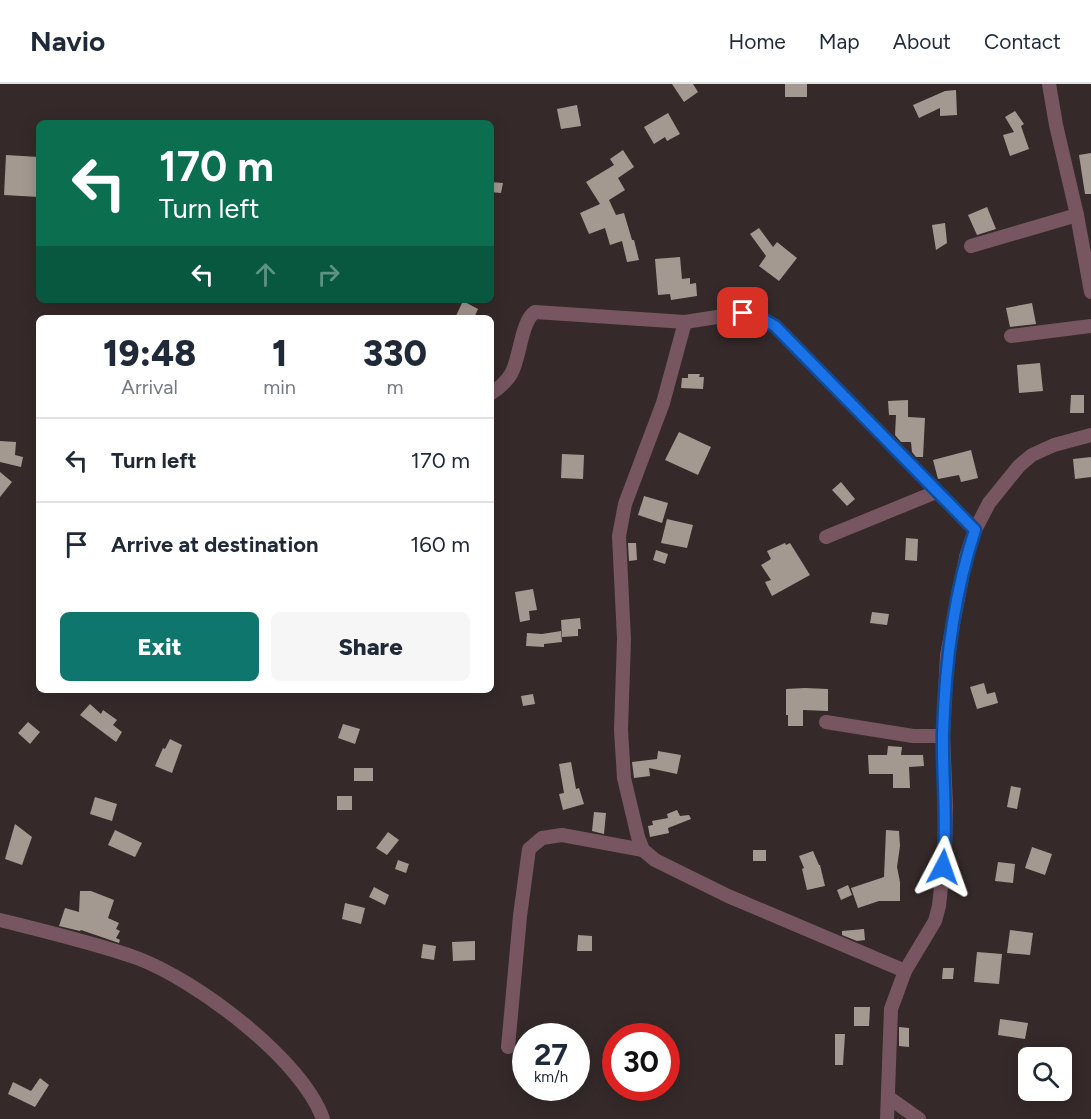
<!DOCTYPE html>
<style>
body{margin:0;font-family:Figtree,sans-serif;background:#f6f6f7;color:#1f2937;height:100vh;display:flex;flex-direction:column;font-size:22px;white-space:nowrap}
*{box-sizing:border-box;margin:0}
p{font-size:20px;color:#747a83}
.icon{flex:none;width:33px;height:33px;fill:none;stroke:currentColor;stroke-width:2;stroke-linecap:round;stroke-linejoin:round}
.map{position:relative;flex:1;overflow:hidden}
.side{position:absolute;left:36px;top:231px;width:458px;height:378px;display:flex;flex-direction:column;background:#fff;border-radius:9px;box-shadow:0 3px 15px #0003}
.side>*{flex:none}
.hud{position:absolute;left:36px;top:36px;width:458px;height:183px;border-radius:9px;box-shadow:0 3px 15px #0003;background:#0b6e4f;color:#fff;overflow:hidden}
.tools{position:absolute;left:1018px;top:963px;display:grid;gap:12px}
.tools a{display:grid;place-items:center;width:54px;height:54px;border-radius:9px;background:#fff;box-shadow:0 3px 15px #0003;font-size:30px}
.speed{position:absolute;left:512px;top:939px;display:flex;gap:12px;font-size:30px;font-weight:700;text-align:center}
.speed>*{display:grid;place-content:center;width:78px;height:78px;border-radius:50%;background:#fff;box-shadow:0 3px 15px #0003;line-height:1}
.speed small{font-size:15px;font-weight:400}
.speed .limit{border:9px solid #d22;background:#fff;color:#111}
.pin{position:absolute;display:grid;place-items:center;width:51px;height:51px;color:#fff;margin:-26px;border-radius:12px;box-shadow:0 3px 9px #0006}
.me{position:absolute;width:66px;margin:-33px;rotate:4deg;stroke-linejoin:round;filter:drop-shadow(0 0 4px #0008)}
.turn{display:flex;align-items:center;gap:21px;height:126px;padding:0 24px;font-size:27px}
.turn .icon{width:78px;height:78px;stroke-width:2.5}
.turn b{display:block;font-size:42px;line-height:51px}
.lanes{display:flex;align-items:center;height:57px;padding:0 24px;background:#0003;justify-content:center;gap:30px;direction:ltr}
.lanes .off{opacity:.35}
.eta{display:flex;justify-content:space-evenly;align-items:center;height:102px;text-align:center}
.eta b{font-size:36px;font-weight:800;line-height:42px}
.button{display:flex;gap:12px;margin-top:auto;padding:12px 24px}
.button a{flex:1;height:69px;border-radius:9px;background:#0f766e;color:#fff;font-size:24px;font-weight:800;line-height:69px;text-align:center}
.button a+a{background:#f6f6f7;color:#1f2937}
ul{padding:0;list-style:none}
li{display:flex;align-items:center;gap:18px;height:84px;padding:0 24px;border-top:2px solid #e0e1e3}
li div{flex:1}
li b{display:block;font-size:22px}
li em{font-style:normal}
header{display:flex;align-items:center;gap:36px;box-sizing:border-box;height:84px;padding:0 30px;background:#fff;border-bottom:2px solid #e0e1e3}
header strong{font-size:28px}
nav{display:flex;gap:33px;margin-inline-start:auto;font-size:21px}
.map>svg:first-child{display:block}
.building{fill:#a49991}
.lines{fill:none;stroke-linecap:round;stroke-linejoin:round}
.minor{stroke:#775662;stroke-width:14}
.route-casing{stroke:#114b97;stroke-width:15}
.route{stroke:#1a73e8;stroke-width:10}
</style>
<header>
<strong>Navio</strong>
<nav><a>Home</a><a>Map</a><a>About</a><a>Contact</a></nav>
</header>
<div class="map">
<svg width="1091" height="1035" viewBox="0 0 1091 1035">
<rect width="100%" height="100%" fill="#352a29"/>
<g class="building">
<polygon points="672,0 693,0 698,8 684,18"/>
<rect x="785" y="0" width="22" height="13"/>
<polygon points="956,6 957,31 940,32 940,24 919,34 913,21 945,7"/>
<polygon points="577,21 581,42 561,45 557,25"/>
<polygon points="1015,27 1024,40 1021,42 1029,65 1010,72 1003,51 1014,48 1005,33"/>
<polygon points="668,29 680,50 667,57 665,53 654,60 644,43"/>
<polygon points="623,66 634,83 618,94 625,106 609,116 616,131 624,129 632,156 634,156 639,176 627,178 622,157 610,161 605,144 589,150 580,129 600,120 586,98 614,81 610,75"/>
<polygon points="1091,69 1091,110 1085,110 1079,71"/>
<polygon points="6,71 39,73 39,113 4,111"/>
<polygon points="490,98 503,99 501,109 490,108"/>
<polygon points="987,123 996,145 977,151 968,131"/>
<polygon points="945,139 947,159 936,166 932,141"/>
<polygon points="759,144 773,163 777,158 797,174 779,197 759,182 766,172 750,150"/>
<polygon points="680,173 682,195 690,194 690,200 696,199 697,212 671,216 670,210 658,211 655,175"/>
<polygon points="463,217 478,225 474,234 455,234"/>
<polygon points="1032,219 1036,240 1010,243 1006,224"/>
<polygon points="1040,279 1043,307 1019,309 1017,281"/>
<polygon points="688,290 700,290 699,293 704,293 703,305 681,304 682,294 688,294"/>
<polygon points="1071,311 1084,311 1084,329 1070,329"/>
<polygon points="908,316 908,333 925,334 923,373 916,373 912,368 911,358 901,358 895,351 896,331 889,331 888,317"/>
<polygon points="679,348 711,363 698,391 665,376"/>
<polygon points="0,357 16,358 15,371 23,373 21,383 0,378"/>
<polygon points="971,366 978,394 961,398 959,391 938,395 933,376"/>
<polygon points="562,370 584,371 583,395 561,394"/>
<polygon points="1091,373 1091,393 1075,395 1073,375"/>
<polygon points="0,388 12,398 0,413"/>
<polygon points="841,398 855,415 847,422 832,406"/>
<polygon points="644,412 668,419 662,439 638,431"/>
<polygon points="667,435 693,441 687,464 661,459"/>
<polygon points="906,454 918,455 917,477 905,476"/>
<polygon points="628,459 636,459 637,476 629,477"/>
<polygon points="785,459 786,461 790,459 810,491 772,512 765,498 771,496 761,481 771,475 767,467"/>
<polygon points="656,466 668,470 665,480 653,476"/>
<polygon points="533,505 537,526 529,527 530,536 520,538 515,508"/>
<polygon points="872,528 889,530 887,541 870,539"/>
<polygon points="580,534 581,545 578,545 578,552 562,553 561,536"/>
<polygon points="561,547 562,558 544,560 544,563 526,562 527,549 542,550"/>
<polygon points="984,599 987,610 995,608 998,619 977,625 970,603"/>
<polygon points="805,604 828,605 828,627 803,626 803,642 788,642 788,631 786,631 786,605"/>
<polygon points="533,610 535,620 523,622 521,612"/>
<polygon points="90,620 101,630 103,626 117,636 113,641 122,648 116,658 80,631"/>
<polygon points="28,638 40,648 30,660 18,649"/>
<polygon points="343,640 360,645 355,660 338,654"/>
<polygon points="170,655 182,661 172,689 155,682 163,664 165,665"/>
<polygon points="888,662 902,663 901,671 923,671 924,682 909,683 910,704 893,704 893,690 869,690 868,671 887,671"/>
<polygon points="658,667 681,671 677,690 649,684 650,692 634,694 632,678 657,675"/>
<polygon points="571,678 576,705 579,704 584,720 563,726 559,710 564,709 559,680"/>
<rect x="354" y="684" width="19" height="13"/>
<polygon points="1011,702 1021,704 1017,725 1007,723"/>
<rect x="337" y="712" width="15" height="14"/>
<polygon points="95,713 117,720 112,737 90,730"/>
<polygon points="677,726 680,732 689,731 691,735 668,744 669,749 650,753 648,742 653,741 652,737 668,734 667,730"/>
<polygon points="594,728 606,729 604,750 592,747"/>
<polygon points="15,740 32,753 22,781 5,775"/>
<polygon points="115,746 142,759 135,773 108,761"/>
<polygon points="886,746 899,747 900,762 897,783 900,798 900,817 879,817 858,824 851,804 884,793"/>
<polygon points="388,748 399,756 387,771 376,764"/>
<polygon points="1032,763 1052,770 1045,791 1025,784"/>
<rect x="753" y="766" width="13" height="11"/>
<polygon points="813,767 819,781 820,781 825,802 807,806 802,785 804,784 799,772"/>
<polygon points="398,776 409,780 406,789 395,785"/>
<polygon points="998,778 1015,780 1013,799 995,797"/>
<polygon points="848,801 852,811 841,816 837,806"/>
<polygon points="374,803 389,811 385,821 369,813"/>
<polygon points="80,807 91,807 114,816 108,834 119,839 116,845 120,847 116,854 120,856 119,859 81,846 80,847 59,842 65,824 79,828"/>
<polygon points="345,819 365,824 361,840 342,835"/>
<polygon points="864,845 865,856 857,857 842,851 842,847"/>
<polygon points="1010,846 1033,849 1030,871 1007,869"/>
<polygon points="578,851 592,852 592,867 577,867"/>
<polygon points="475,857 475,876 453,877 452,858"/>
<polygon points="423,860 436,862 434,876 421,874"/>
<polygon points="977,868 1002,870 999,900 974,898"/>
<polygon points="943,884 954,884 953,895 942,895"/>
<polygon points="854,923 870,923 869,942 854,942"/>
<polygon points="1000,935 1028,939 1025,955 998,951"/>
<polygon points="899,943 909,944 909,963 899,962"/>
<polygon points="835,950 845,950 843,981 835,981"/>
<polygon points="40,994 49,1001 35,1023 8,1010 13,998 31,1007"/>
</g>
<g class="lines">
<g class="minor">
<polyline points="1049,0 1056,41 1077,131 1091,208"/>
<polyline points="971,162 1077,131"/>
<polyline points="685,238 663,319 625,420 619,452 624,555 621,646 624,694 638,753 643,766 655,776 728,812 905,887"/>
<polyline points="1011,252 1091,242"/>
<path d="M 490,310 C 498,305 506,298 511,290 C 520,275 521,237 535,228 L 685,238 L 743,229 L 761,234 L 775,242 L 975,446"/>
<polyline points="826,453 936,408"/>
<polyline points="826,638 913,652 943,652"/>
<path d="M 0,836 C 44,847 95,859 137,874 C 196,896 302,975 323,1035"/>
<polyline points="508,963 520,832 529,765 542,754 562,751 643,766"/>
<polyline points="888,1013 919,1035"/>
<polyline points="887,1035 891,925 905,887 935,837 939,822 945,765 946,722 943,652 947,571 966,473 975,446 989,419 1019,382 1032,371 1054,361 1091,351"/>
</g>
</g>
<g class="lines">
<g class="route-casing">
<path id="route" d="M 743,229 L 761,234 L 775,242 L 975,446 C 953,513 945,580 943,650 C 942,694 948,738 943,783"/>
</g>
<use href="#route" class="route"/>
</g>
</svg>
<div class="tools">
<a><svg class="icon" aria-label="search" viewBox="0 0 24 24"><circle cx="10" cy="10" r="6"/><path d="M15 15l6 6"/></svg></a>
</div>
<div class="speed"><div>27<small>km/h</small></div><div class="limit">30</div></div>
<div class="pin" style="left:743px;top:229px;background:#d93025"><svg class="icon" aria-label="arrive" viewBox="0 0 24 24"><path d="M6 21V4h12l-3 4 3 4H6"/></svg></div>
<svg class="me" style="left:943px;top:783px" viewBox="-20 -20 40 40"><path d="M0-17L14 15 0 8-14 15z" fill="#1a73e8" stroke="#fff" stroke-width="4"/></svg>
<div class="hud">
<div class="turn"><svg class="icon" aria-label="left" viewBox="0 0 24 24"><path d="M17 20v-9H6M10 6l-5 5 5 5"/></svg><div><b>170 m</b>Turn left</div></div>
<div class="lanes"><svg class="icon" aria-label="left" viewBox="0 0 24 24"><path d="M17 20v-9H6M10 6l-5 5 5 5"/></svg><svg class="icon off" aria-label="ahead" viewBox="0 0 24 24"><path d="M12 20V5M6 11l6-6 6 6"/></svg><svg class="icon off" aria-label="right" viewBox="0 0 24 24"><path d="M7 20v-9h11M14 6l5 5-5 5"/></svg></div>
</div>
<section class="side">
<div class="eta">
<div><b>19:48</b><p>Arrival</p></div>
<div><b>1</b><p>min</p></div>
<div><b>330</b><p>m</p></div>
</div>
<ul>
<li><svg class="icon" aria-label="left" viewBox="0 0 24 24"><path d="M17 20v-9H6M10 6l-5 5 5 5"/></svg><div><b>Turn left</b></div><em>170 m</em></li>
<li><svg class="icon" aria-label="arrive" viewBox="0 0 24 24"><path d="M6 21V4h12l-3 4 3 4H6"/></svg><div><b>Arrive at destination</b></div><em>160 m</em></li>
</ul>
<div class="button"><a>Exit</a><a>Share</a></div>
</section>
</div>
